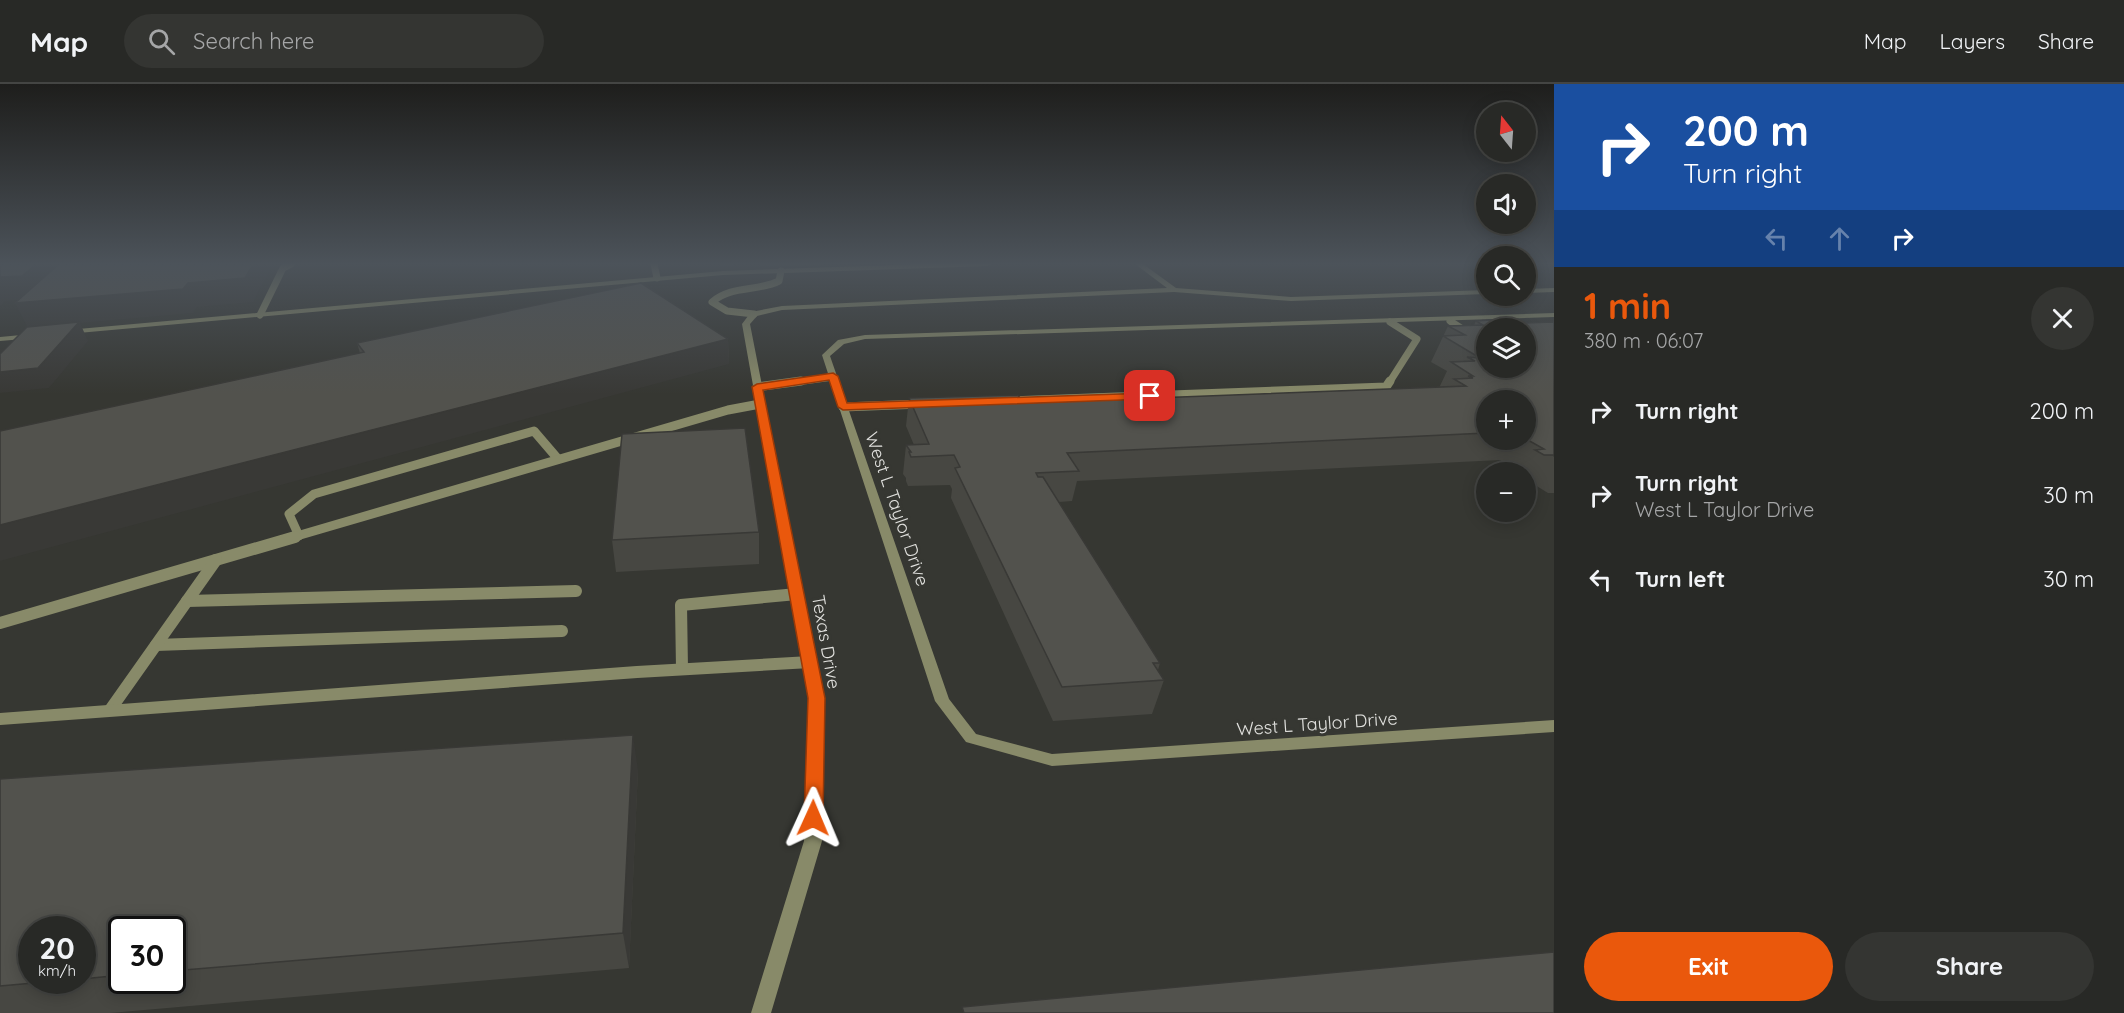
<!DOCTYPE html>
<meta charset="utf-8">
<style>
body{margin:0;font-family:Quicksand,sans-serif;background:#343532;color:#f1f3f6;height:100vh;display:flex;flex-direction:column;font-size:22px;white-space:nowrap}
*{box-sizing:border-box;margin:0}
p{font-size:20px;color:#a5a6a7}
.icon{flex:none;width:33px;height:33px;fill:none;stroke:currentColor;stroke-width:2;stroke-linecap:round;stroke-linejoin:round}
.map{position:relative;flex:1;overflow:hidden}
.details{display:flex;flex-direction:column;background:#282926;width:570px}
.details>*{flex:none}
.guide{background:#1a4fa0;color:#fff;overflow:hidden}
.needle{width:39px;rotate:343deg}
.fabs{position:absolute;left:1476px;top:18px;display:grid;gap:12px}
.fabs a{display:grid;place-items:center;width:60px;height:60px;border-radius:50%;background:#282926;box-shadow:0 3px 15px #0003,0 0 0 2px #444543;font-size:30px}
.speed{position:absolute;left:18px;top:832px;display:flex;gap:12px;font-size:30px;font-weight:700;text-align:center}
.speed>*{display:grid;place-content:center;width:78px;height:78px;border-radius:50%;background:#282926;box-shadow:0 3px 15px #0003,0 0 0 2px #444543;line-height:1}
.speed small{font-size:15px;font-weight:400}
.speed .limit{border:3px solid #111;border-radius:9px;background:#fff;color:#111}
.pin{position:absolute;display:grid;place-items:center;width:51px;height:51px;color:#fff;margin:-26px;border-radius:12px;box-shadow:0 3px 9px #0006}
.me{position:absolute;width:66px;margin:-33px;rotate:1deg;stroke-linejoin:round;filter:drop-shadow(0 0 4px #0008)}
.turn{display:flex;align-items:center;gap:21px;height:126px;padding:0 30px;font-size:27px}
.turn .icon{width:78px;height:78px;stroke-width:2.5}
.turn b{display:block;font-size:42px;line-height:51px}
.lanes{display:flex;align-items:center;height:57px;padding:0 30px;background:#0003;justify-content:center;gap:30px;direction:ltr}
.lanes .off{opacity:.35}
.round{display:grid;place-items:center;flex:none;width:63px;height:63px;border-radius:32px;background:#343532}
.summary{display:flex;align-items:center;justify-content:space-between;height:102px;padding:0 30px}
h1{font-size:36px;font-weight:800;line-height:45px;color:#ea580c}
.button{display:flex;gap:12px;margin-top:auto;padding:12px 30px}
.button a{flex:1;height:69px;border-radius:36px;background:#ea580c;color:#fff;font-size:24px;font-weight:800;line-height:69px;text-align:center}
.button a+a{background:#343532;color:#f1f3f6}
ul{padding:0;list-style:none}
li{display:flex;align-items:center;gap:18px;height:84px;padding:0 30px}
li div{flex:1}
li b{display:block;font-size:22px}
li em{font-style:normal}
header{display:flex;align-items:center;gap:36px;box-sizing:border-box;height:84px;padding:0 30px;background:#282926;border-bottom:2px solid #444543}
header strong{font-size:28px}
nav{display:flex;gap:33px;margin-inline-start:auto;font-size:21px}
.search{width:420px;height:54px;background:#343532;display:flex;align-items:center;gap:15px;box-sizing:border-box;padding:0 21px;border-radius:33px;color:#a5a6a7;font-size:22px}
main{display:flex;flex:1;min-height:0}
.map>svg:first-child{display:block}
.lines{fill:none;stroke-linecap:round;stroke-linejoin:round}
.lane-far2{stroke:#888a69;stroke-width:7}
.lane-far1{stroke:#888a69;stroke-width:9}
.lane{stroke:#888a69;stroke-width:12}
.street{fill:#888a69;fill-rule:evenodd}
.wall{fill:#474742;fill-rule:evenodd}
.shaded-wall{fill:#393936}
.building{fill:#52524d;stroke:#393936;stroke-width:1.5;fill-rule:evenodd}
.route{fill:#ea580c;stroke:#983908;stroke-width:1.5}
.labels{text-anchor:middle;stroke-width:6;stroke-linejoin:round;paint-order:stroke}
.street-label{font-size:18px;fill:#e2e2df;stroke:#363732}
</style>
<header>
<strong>Map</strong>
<div class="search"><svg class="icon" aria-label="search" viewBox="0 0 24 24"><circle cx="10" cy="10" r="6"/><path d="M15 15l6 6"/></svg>Search here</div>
<nav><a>Map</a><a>Layers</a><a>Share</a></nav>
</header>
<main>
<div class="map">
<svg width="1554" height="929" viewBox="0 0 1554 929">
<rect width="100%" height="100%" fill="#363732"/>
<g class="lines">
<g class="lane-far2">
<polyline points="654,180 657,194"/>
<path d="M 754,230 L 727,227 L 712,218 C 731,201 757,208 779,197 L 781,187"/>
<polyline points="260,231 283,184 291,180"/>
<polyline points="1450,237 1464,246 1486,252"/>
<polyline points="789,299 833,293"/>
<polyline points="1389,299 1417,255 1390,238"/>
</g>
<g class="lane-far1">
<polyline points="757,303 801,297"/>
<polyline points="1008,317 1386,303 1390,297"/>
<polyline points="843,323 921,320"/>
<polyline points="299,452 289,430 314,410 534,347 558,375"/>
<polyline points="290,454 728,326 760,320"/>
</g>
<g class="lane">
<polyline points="187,517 576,507"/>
<polyline points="0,539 295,453"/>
<polyline points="156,561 562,547"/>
<polyline points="682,585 681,521 797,510"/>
<polyline points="110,626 216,476"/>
<polyline points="0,635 637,588 810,578"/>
</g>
<g class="street">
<polygon points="921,180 991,180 988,182 723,191 67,250 63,248 67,246 723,187"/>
<polygon points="1135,180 1143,180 1176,204 1291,213 1486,206 1486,210 1291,217 1174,208 782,226 757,232 750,240 823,614 822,757 771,929 751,929 804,757 809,614 742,240 751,228 782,222 1167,204"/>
<polygon points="1554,204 1554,208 1526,209 1526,205"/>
<polygon points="1554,229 1554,233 865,255 844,260 830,272 949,615 976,650 1052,670 1554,636 1554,648 1052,682 966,658 935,617 822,271 838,256 865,251"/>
<polygon points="32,250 36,252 35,254 0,257 0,253"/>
</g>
</g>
<g class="wall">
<rect x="721" y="180" width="13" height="2"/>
<polygon points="761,180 821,180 821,181 761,182"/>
<path d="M 1476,237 L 1498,240 L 1554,238 L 1554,409 L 1548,409 L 1535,401 L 1527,401 L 1526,400 L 1526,388 L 1516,388 L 1502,380 L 1503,378 L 1500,376 L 1077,397 L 1072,417 L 1059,418 L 1160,579 L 1158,586 L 1164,596 L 1152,630 L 1053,637 L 951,414 L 952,405 L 950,401 L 908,402 L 906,397 L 906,394 L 903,390 L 906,361 L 914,361 L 906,342 L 909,314 L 1023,319 L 1439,304 L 1447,287 L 1431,278 L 1448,242 L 1474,241 ZM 1486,316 L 1526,316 L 1526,356 L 1486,356 Z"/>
<polygon points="728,255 729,280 360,269 357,259"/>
<polygon points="759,448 759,480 616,488 612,456"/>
<path d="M 638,686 L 629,884 L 110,929 L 0,929 L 0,695 ZM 82,846 L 82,897 L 32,897 ZM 122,846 L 172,846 L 172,897 L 122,897 Z"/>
</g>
<g class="shaded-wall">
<polygon points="36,180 74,180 34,215 5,217 0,222 0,193"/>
<polygon points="253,180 273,180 253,218 197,223 193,229 80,239 88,257 49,304 0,309 0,288 28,244 15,219 188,199"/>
<polygon points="728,255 729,280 0,477 0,441"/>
<polygon points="633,651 638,686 629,884 623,849"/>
</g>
<g class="building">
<polygon points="0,180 36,180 22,192 0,193"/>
<polygon points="59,180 253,180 245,194 188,199 183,205 15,219"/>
<polygon points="641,199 728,255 0,441 0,347 364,268 357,259"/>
<path d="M 1490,236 L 1498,240 L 1554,238 L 1554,372 L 1553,371 L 1544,371 L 1535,366 L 1544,365 L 1526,355 L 1526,316 L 1486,316 L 1486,349 L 1067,369 L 1079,387 L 1036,389 L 1038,393 L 1043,393 L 1160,579 L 1153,579 L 1164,596 L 1062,603 L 955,384 L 960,383 L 954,371 L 911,373 L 909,368 L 911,368 L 906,361 L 929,360 L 909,314 L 1018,311 L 1023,319 L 1466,302 L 1454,295 L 1473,294 L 1468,292 L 1473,292 L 1451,278 L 1475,277 L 1467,273 L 1480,274 L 1443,252 L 1465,251 L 1448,242 L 1483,241 L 1476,237 ZM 1486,244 L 1526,244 L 1526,284 L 1486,284 Z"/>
<polygon points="79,238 38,284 0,288 0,270 27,243"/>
<polygon points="745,344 759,448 612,456 622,350"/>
<polygon points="633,651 623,849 172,887 172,846 122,846 122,891 82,895 82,846 32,846 32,897 56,897 0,902 0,695"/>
<polygon points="1554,868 1554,929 964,929 962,923"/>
</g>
<linearGradient id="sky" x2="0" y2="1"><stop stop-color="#1e1e1c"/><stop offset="0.58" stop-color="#4c535a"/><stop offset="1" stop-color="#4c535a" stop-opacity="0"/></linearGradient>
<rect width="1554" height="310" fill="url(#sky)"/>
<polygon class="route" points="833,289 838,292 847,319 1150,309 1155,312 1150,315 843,326 838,323 829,296 763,306 825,614 823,734 820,739 813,741 807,739 804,734 808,614 752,303 757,300"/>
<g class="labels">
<g class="street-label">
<text transform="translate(897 425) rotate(71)" y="6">West L Taylor Drive</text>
<text transform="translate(826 558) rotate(80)" y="6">Texas Drive</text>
<text transform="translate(1317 640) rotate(-4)" y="6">West L Taylor Drive</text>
</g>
</g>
</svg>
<div class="fabs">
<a><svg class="needle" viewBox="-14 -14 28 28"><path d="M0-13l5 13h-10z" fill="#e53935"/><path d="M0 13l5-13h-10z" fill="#a5a6a7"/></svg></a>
<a><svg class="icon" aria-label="sound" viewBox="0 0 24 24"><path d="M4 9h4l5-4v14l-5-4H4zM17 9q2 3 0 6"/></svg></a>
<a><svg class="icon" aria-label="search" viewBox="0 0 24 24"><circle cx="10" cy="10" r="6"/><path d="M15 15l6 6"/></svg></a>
<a><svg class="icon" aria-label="layers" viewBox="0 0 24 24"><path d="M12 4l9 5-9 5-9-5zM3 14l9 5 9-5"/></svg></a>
<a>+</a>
<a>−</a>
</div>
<div class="speed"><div>20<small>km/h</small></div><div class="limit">30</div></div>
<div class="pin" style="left:1150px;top:312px;background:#d93025"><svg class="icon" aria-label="arrive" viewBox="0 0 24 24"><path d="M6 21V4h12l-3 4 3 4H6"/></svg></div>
<svg class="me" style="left:813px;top:734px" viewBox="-20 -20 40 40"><path d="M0-17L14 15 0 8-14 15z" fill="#ea580c" stroke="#fff" stroke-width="4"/></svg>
</div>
<section class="details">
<div class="guide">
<div class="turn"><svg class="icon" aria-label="right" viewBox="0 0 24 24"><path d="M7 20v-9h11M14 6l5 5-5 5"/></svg><div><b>200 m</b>Turn right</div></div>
<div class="lanes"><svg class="icon off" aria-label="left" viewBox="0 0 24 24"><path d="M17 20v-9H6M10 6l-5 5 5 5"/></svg><svg class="icon off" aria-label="ahead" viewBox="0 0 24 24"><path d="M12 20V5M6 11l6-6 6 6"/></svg><svg class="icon" aria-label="right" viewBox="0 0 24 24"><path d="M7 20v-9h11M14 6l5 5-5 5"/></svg></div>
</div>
<div class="summary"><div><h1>1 min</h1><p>380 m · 06:07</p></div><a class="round"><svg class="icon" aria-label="close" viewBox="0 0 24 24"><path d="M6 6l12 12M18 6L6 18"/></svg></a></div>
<ul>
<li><svg class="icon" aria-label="right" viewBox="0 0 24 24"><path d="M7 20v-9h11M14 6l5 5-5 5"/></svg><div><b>Turn right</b></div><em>200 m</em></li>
<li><svg class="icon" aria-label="right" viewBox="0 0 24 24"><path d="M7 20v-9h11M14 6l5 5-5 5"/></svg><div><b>Turn right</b><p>West L Taylor Drive</p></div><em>30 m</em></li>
<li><svg class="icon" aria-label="left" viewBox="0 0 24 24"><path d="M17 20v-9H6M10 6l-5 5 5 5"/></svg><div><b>Turn left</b></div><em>30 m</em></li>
</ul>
<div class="button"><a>Exit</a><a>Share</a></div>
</section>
</main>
